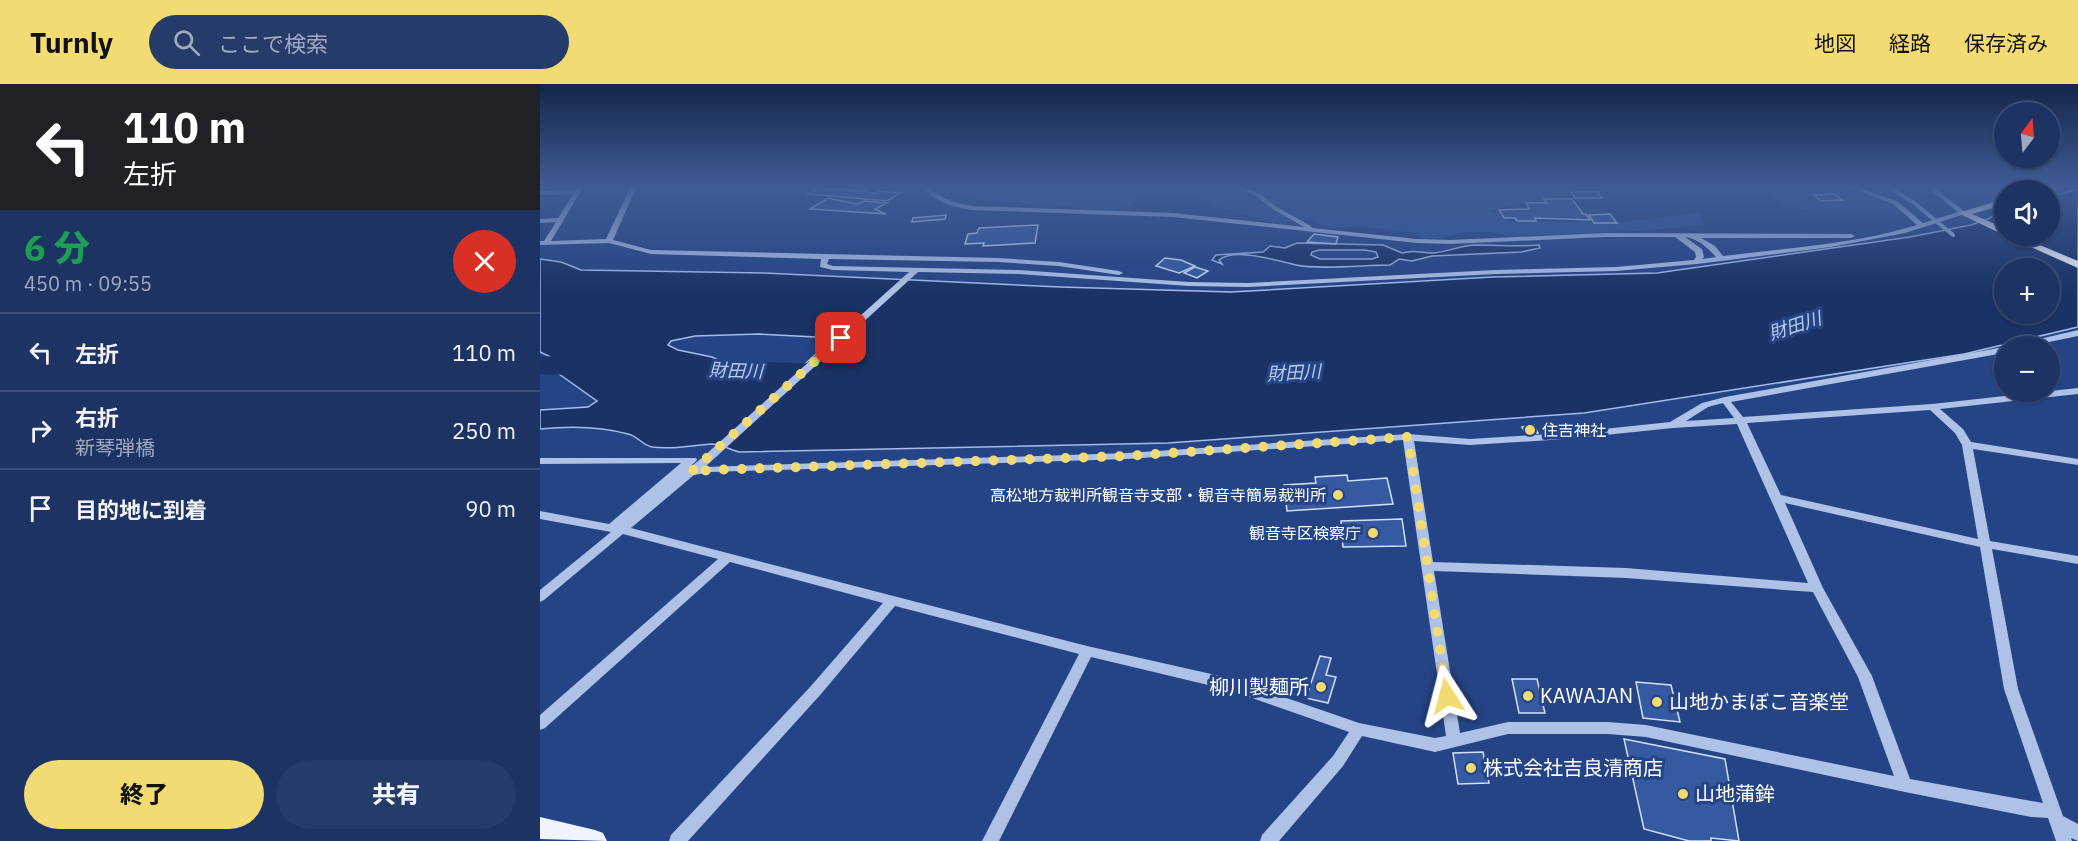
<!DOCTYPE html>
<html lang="ja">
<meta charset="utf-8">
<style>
body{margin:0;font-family:"IBM Plex Sans","Noto Sans JP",sans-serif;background:#253b6a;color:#f1f3f6;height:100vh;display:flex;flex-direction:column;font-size:22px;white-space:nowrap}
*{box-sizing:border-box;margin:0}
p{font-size:20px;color:#a0aabf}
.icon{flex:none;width:33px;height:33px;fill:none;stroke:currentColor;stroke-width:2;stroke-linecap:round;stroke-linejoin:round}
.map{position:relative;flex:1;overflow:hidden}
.drawer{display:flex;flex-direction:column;background:#1c3364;width:540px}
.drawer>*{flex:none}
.guide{background:#202124;color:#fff;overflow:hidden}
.needle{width:39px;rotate:16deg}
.tools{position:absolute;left:1454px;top:18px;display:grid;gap:12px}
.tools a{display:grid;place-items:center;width:66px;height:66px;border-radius:50%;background:#1c3364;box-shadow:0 2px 4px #0004,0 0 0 2px #3a4e78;font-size:30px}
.pin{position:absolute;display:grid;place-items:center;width:51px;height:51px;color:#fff;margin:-26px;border-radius:12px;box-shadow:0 3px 9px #0006}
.me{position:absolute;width:66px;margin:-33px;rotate:351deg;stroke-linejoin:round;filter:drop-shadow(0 0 4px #0008)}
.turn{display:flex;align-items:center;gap:21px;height:126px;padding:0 24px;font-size:27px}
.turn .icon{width:78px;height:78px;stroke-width:2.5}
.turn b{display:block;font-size:42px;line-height:51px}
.round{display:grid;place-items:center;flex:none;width:63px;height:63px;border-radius:32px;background:#253b6a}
.head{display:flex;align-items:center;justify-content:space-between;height:102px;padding:0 24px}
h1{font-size:36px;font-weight:800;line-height:45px;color:#1e9e55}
.primary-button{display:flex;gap:12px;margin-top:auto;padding:12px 24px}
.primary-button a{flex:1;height:69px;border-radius:36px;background:#f2db73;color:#111;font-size:24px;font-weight:800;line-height:69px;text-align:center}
.primary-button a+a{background:#253b6a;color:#f1f3f6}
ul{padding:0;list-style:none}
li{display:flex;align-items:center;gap:18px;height:78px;padding:0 24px;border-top:2px solid #3a4e78}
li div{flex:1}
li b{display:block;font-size:22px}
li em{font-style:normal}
header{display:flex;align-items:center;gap:36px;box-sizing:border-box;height:84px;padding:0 30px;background:#f2db73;color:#111}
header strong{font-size:28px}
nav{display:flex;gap:33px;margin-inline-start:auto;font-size:21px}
.search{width:420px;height:54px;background:#253b6a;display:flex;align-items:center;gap:15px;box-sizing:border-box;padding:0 21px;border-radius:33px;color:#a0aabf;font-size:22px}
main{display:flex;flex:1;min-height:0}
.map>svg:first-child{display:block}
.green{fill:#2f559c}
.water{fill:#1a3265;stroke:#a3bce9;stroke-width:1.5;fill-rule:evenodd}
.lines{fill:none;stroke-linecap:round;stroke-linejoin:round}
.stream{stroke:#a3bce9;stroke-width:4}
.river{fill:#1a3265;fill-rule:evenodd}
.building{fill:#355aa1;stroke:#d2dff6;stroke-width:1.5}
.minor{fill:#aec2e8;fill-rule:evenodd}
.major{fill:#f1f4fe;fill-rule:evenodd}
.route{stroke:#f2db73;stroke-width:10;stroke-dasharray:0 18}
.poi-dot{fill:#f2db73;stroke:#254485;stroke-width:2}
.labels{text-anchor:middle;stroke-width:6;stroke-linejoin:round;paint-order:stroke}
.poi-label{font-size:16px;fill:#fff;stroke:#254485;text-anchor:end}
.water-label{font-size:18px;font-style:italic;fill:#bacdef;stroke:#254485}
.near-poi-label{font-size:20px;fill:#fff;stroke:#254485;text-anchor:start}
</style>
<header>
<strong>Turnly</strong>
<div class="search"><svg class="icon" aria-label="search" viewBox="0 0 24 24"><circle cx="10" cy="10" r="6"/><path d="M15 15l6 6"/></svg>ここで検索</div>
<nav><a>地図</a><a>経路</a><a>保存済み</a></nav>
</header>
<main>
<section class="drawer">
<div class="guide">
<div class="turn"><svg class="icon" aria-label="left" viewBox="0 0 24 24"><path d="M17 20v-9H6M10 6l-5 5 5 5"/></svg><div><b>110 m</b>左折</div></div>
</div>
<div class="head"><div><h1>6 分</h1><p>450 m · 09:55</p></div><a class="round" style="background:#d93025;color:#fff"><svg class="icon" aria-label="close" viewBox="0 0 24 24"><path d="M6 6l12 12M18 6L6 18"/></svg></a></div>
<ul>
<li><svg class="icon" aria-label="left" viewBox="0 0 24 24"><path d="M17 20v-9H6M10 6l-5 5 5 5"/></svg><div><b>左折</b></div><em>110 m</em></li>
<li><svg class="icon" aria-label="right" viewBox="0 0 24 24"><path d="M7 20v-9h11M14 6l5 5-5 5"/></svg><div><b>右折</b><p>新琴弾橋</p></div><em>250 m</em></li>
<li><svg class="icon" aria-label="arrive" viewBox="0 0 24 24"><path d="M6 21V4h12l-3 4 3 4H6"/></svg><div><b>目的地に到着</b></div><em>90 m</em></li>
</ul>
<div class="primary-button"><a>終了</a><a>共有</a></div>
</section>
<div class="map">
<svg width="1538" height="757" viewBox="0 0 1538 757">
<rect width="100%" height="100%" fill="#254485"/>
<g class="green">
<polygon points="403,102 616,102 589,123 565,126 406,113"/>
<polygon points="629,102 1049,102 1029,109 950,126 971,138 1082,138 1160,129 1164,141 1097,147 970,152 952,148 923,148 899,155 883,154 874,149 818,142 795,145 761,133 740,140 678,123"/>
<polygon points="1217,102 1313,102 1346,115 1362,130 1277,129 1243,120"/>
</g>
<g class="water">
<path d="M 1538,105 L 1538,243 L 1424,270 L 1044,329 L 628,359 L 199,368 C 191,366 181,360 172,360 C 152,361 132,366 112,363 C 102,361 98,352 88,350 C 59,342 29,342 0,345 L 0,326 L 48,323 L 57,317 L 19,290 L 16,286 L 17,276 L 0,268 L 0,175 L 21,178 L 41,186 L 224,189 L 520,203 L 691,208 L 953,193 L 1117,189 L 1370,153 L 1431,141 L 1448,135 L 1464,124 L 1464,152 L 1509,152 L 1509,113 ZM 1464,184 L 1509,184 L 1509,230 L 1464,230 ZM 219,250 L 294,254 L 249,294 L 206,289 L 172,273 L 138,266 L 128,261 L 131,257 L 155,252 Z"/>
<path d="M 757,159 L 843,161 L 862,169 C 874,165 879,169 893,169 C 907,168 919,162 934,161 C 956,161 977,163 999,161 L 1000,164 L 981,168 L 892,172 L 872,177 L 859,175 L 850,181 C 824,181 780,186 756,181 C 738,177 695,163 679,176 L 682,180 L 672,176 L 676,171 L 723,168 L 730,162 L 745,164 ZM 779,166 L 825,166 L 836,168 L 838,173 L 832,175 L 780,175 L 771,171 L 772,168 Z"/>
</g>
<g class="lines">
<polyline class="stream" points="1346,102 1373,118 1413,151"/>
<g class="river">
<polygon points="0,272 63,274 74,277 78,283 74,289 63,292 0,290"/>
<polygon points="155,277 303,280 314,283 318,289 314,295 303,298 155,295 144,292 140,286 144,280"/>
</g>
</g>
<g class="building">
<polygon points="293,102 331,102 323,107 290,104"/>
<polygon points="278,104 337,109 340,107 360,109 347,117 268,110"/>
<polygon points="1031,108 1058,108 1062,114 1035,114"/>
<polygon points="1294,110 1303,116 1281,117 1273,111"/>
<polygon points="288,114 317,120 325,117 347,119 335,125 346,130 270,125"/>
<polygon points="1004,115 1032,115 1043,130 1046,130 1050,136 995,134 996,137 977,137 975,134 964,134 959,126 989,125 986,119 1007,119"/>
<polygon points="1070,130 1077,139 1054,139 1049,131"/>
<polygon points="406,131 405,135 372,138 373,134"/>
<polygon points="498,141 495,159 443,162 444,159 425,160 428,150 437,149 439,144"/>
<polygon points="774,150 798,153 796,160 767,158"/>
<polygon points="625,174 641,176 655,182 639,189 616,182"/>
<polygon points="655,183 668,187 657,194 644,189"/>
<polygon points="994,341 998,349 986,350 982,343"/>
<polygon points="807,391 808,397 847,394 853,420 747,427 744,401 776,399 775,393"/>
<polygon points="862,435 866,462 803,463 801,437"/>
<polygon points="780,572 791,574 786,591 796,593 788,619 766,614"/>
<polygon points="972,595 997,595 1005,629 979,629"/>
<polygon points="1096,598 1131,601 1140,638 1103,634"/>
<polygon points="1084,655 1185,675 1199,757 1171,754 1171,757 1149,757 1104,745"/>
<polygon points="943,668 949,699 918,700 913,669"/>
</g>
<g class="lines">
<g class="minor">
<path d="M 38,102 L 44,102 L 11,157 L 66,155 L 91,102 L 97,102 L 73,156 L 111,166 L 458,174 L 519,178 L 579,187 L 583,189 L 579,191 L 519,182 L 458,178 L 289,175 L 287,180 L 293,182 L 479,186 L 649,198 L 708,199 L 955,186 L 1076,183 L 1154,176 L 1156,173 L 1155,168 L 1135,153 L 1064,153 L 910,160 L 877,159 L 633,133 L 432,126 C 412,123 395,118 382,102 L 389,102 C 400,115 415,119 432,122 L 633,129 L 764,143 L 731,124 L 715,111 L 687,102 L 697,102 L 719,109 L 735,122 L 771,142 L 772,144 L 877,155 L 910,156 L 1064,149 L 1311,150 L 1315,152 L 1311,154 L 1161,154 L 1175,162 L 1183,172 C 1247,164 1316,160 1377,141 L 1353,120 L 1305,102 L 1314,102 L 1357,117 L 1383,139 L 1418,128 L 1385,102 L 1392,102 L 1425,128 L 1425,130 L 1365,149 L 1291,163 L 1157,180 L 1076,187 L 955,190 L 708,203 L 649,202 L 479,190 L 378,188 L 165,383 L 587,369 L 868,350 L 930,355 L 1026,349 L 1130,338 L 1162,319 L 1185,313 L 1464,263 L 1464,269 L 1191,318 L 1203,333 L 1392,320 L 1538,304 L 1538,310 L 1400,325 L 1423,345 L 1431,358 L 1538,375 L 1538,381 L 1433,365 L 1450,457 L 1538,472 L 1538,480 L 1452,465 L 1478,605 L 1523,732 L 1538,740 L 1538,757 L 1531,754 L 1532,757 L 1516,757 L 1508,734 L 1491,733 L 1365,708 L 1106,653 L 1068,650 L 968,650 L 895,668 L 822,652 L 803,682 L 739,757 L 720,757 L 722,751 L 793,672 L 809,648 L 689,606 L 551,573 L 459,757 L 442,757 L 539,570 L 355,522 L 281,610 L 148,757 L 129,757 L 131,751 L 271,602 L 343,519 L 190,478 L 5,644 L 0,646 L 0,631 L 178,475 L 83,450 L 4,516 L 0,518 L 0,506 L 71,448 L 0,435 L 0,427 L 69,440 L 141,379 L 0,380 L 0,374 L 156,374 L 157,376 L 148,385 L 163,373 L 369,188 L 293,186 L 280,183 L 281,175 L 111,170 L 69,159 L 0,161 L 0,157 L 4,157 L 16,138 L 0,139 L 0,135 L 18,134 L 33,110 L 0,111 L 0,107 L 35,106 ZM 1145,153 C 1157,154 1168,164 1176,173 L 1162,175 L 1164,173 L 1162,165 ZM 1183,319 L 1194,334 L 1146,337 L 1168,323 ZM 1390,326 L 1415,349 L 1422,361 L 1438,455 L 1241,411 L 1207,339 ZM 1197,340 L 1268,499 L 1086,484 L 893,478 L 874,357 L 930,361 L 1026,355 L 1133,344 ZM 863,356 L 906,652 L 895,654 L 819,639 L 689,594 L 547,562 L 91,444 L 154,391 L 171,388 L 587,375 ZM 1245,419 L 1440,463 L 1464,605 L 1503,719 L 1370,695 L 1332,592 L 1283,504 ZM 894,487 L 1086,494 L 1273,508 L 1318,593 L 1354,692 L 1106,641 L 1068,638 L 968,638 L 920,649 Z"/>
<polygon points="1538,246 1538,252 1490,262 1477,262 1478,260"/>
</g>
<g class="major">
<polygon points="1510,102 1525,102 1509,108 1501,106"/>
<polygon points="1464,115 1464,121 1432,130 1464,144 1464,151 1418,129"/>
<polygon points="1466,152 1478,152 1538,177 1538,184"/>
<polygon points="0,733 55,746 63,749 67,757 0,755"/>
</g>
</g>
<linearGradient id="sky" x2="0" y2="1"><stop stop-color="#142549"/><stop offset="0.49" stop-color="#405c94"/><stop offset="1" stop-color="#405c94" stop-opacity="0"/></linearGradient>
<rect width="1538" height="208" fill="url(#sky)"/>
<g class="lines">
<polyline class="route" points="301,254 151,388 171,386 587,372 868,353 907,612"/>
</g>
<g class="poi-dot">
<circle cx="990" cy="346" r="6"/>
<circle cx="798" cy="411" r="6"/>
<circle cx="833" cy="449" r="6"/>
<circle cx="781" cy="603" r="6"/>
<circle cx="988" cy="612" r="6"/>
<circle cx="1117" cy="618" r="6"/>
<circle cx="931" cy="684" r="6"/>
<circle cx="1143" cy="710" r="6"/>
</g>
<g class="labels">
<g class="poi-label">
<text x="1002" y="352" text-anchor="start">住吉神社</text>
<text x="786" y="417">高松地方裁判所観音寺支部・観音寺簡易裁判所</text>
<text x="821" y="455">観音寺区検察庁</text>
</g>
<g class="water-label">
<text transform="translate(1255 242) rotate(-18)" y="6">財田川</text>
<text transform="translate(196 287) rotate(2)" y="6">財田川</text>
<text transform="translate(754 289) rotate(-3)" y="6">財田川</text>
</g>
<g class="near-poi-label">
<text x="769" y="610" text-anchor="end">柳川製麺所</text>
<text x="1000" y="619">KAWAJAN</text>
<text x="1129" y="625">山地かまぼこ音楽堂</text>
<text x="943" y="691">株式会社吉良清商店</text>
<text x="1155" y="717">山地蒲鉾</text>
</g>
</g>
</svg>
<div class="tools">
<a><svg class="needle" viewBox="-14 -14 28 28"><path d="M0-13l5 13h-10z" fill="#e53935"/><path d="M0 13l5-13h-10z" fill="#a0aabf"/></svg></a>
<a><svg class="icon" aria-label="sound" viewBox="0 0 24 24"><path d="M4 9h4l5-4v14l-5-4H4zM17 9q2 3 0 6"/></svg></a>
<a>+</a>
<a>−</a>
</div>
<div class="pin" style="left:301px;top:254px;background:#d93025"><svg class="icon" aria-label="arrive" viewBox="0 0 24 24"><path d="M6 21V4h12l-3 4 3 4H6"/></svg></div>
<svg class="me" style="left:907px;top:612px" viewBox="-20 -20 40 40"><path d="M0-17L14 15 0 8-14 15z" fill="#f2db73" stroke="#fff" stroke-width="4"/></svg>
</div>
</main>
